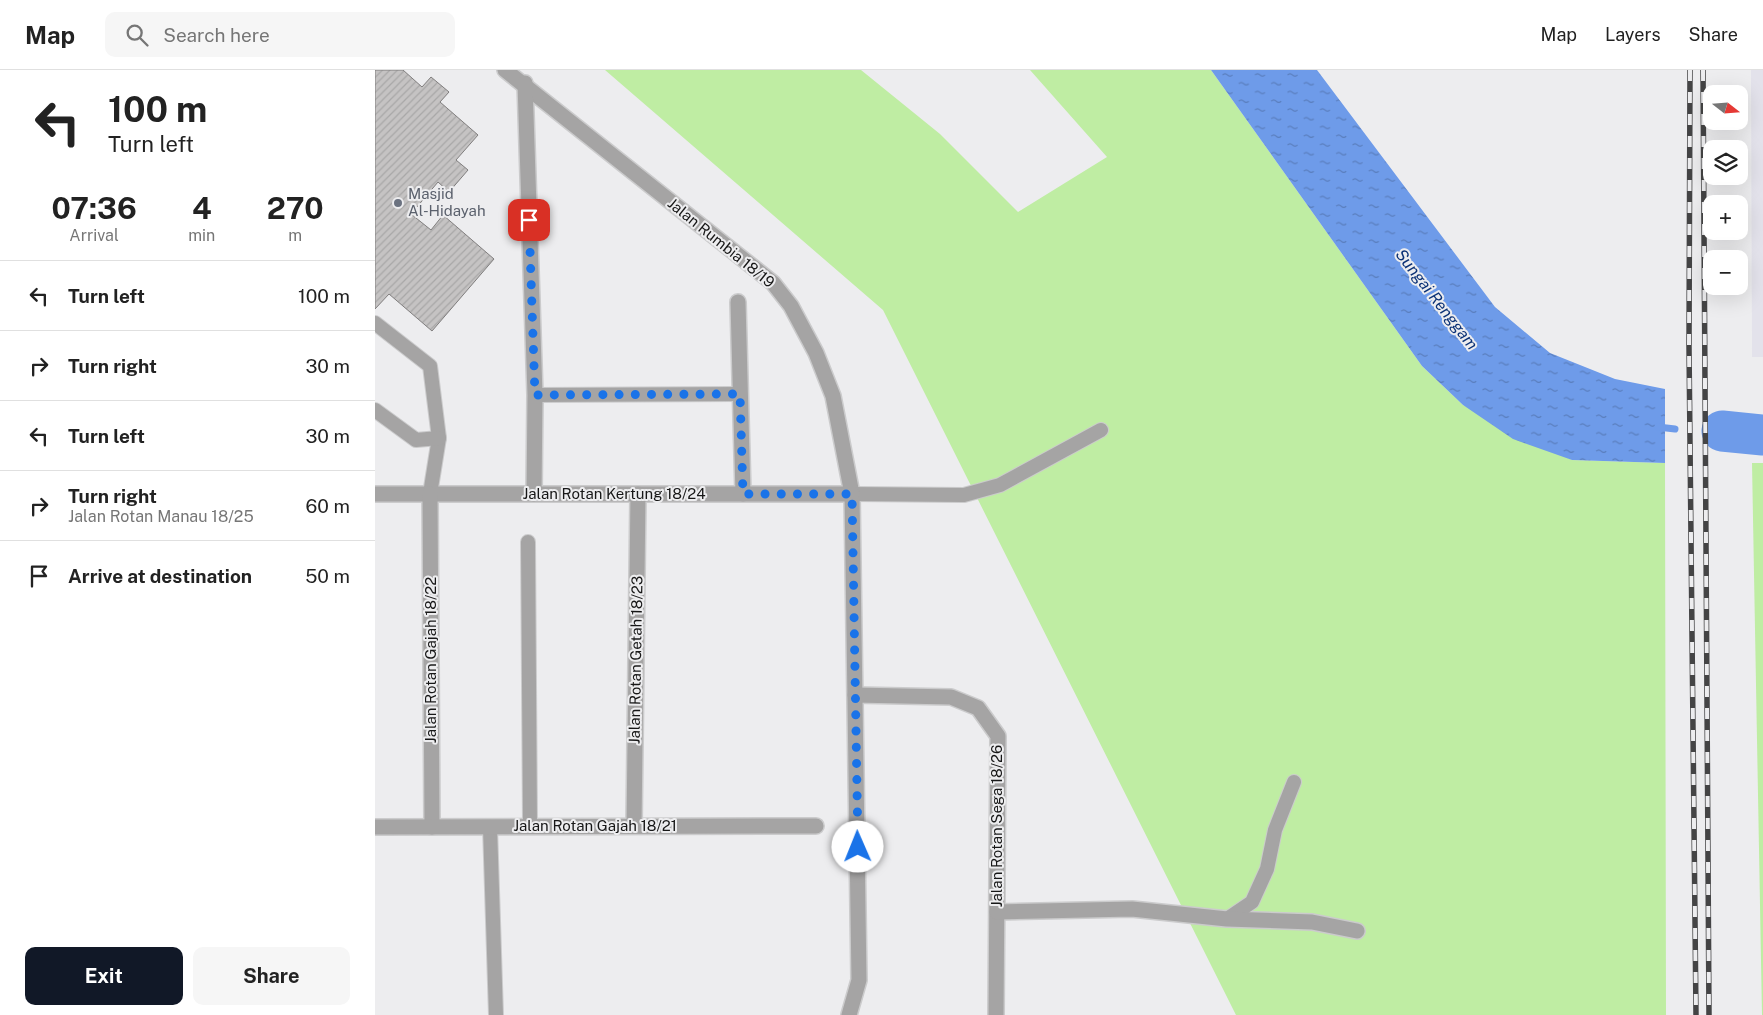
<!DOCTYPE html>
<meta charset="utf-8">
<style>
body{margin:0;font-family:"Public Sans",sans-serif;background:#f6f6f6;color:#222;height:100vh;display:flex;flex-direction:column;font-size:19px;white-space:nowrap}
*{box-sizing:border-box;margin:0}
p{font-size:16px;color:#767676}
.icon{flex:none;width:28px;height:28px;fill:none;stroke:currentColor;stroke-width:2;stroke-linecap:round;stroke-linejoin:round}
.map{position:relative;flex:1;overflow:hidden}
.side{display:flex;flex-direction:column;background:#fff;width:375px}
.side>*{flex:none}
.banner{background:#fff;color:#222;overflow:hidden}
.needle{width:32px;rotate:107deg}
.tools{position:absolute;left:1328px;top:15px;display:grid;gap:10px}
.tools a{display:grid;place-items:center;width:45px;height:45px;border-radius:10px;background:#fff;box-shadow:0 5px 20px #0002;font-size:25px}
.pin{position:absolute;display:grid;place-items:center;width:42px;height:42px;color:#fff;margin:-21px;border-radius:10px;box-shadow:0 2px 8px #0006}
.me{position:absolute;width:55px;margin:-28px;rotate:359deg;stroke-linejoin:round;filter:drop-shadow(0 0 4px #0008)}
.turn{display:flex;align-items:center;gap:18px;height:105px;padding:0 25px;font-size:22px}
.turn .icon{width:65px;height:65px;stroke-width:2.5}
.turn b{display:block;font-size:35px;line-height:42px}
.eta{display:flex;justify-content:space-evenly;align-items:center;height:85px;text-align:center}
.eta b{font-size:30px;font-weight:700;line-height:35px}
.button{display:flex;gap:10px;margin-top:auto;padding:10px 25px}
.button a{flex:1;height:58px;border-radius:10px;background:#111827;color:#fff;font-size:20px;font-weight:700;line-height:58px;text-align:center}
.button a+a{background:#f6f6f6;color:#222}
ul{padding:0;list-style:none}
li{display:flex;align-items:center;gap:15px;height:70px;padding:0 25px;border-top:1px solid #e0e0e0}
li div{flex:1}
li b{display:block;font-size:19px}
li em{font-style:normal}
header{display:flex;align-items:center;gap:30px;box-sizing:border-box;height:70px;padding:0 25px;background:#fff;border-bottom:1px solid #e0e0e0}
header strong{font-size:24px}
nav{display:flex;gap:28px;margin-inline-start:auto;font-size:18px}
.search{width:350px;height:45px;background:#f6f6f6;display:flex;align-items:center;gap:12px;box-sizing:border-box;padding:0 18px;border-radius:10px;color:#767676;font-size:19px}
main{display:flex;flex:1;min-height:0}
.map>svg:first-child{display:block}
.built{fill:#e3e2eb}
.green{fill:#bfeda3}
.water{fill:url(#water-ripples)}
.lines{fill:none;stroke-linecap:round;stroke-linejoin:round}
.stream{stroke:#6e9be9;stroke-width:7}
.river{stroke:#6e9be9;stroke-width:41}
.building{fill:url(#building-hatch);stroke:#807e7e}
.service-casing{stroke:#cbcbcc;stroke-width:16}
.minor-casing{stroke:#cbcbcc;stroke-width:18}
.service{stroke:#a5a4a4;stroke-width:14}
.minor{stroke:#a5a4a4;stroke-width:15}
.rail-casing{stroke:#444445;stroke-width:5.5}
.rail{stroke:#ededef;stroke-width:4;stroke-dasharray:11;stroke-linecap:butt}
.route{stroke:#1a73e8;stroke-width:9;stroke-dasharray:0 16.2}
.worship-dot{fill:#6b7280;stroke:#ededef;stroke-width:2}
.labels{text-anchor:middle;stroke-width:4;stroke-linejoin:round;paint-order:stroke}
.worship-label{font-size:15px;fill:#5b616d;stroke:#ededef;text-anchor:start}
.street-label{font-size:15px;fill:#171717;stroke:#ededef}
.water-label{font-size:16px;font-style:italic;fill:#0c3276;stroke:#ededef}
</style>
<header>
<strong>Map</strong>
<div class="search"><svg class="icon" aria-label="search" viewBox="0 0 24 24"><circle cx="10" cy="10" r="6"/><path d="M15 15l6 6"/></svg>Search here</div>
<nav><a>Map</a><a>Layers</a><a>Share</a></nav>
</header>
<main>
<section class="side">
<div class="banner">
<div class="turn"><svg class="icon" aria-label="left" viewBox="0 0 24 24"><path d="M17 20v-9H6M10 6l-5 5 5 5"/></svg><div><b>100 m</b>Turn left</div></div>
</div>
<div class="eta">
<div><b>07:36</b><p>Arrival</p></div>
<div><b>4</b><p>min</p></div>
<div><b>270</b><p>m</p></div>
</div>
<ul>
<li><svg class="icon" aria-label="left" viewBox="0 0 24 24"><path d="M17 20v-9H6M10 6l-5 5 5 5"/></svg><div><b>Turn left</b></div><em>100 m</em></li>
<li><svg class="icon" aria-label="right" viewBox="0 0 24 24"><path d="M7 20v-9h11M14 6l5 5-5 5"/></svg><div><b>Turn right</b></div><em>30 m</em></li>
<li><svg class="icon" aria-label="left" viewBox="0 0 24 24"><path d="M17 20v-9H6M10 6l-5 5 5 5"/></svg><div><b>Turn left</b></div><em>30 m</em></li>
<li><svg class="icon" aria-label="right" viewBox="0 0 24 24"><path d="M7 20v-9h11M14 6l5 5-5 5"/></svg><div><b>Turn right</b><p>Jalan Rotan Manau 18/25</p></div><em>60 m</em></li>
<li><svg class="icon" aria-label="arrive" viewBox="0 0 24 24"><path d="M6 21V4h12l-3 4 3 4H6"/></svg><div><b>Arrive at destination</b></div><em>50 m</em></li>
</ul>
<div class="button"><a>Exit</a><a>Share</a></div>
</section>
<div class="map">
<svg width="1388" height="945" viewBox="0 0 1388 945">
<defs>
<pattern id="water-ripples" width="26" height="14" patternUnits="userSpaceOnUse" patternTransform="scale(1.25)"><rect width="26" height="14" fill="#6e9be9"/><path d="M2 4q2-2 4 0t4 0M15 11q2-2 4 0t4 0" fill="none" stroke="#597dbc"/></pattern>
<pattern id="building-hatch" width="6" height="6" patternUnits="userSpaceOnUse" patternTransform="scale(1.25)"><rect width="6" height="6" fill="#c5c3c3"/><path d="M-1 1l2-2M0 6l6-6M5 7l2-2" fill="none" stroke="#a8a7a7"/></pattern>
</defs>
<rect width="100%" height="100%" fill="#ededef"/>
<polygon class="built" points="1376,0 1388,0 1388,287 1377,287"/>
<g class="green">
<polygon points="230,0 486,0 565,64 643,142 732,87 655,0 836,0 1047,296 1088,335 1197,390 1290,393 1291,945 861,945 508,240"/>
<polygon points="1377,393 1388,393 1388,945 1387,945"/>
</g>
<polygon class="water" points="836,0 942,0 1120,237 1175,283 1240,309 1290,319 1290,393 1197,390 1138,369 1088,335 1047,296"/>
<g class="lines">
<polyline class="stream" points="1283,357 1300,359"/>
<polyline class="river" points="1347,361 1388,365"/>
</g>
<polygon class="building" points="0,0 28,0 47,17 56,7 74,22 65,32 103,65 81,90 93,100 74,122 63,112 36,144 56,160 68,145 119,189 57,261 14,224 0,239"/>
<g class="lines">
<g class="service-casing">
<g id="service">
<polyline points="0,253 55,296 64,368 55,424"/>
<polyline points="160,325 365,324"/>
<polyline points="0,340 41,370 64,368"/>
<polyline points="477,424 589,425 625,415 726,360"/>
<polyline points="153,472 155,756"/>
<polyline points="115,757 121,945"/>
<polyline points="852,849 877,832 892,799 900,760 919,712"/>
</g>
</g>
<g class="minor-casing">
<g id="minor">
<polyline points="130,0 398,213 416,236 441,283 458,326 477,424 484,910 474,945"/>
<polyline points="150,13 160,325 159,424"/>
<polyline points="363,232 368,424"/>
<polyline points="0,424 477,424"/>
<polyline points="55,424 57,757"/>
<polyline points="480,625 576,627 603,638 623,666 621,945"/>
<polyline points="259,756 263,424"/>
<polyline points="0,757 441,756"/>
<polyline points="622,842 757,839 852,849 937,852 982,861"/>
</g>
</g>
<use href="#service" class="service"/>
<use href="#minor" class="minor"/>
<g class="rail-casing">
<g id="rail">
<polyline points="1315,0 1314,277 1321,945"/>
<polyline points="1328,0 1334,945"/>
</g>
</g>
<use href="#rail" class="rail"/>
</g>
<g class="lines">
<polyline class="route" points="154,150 160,325 365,324 368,424 477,424 483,777"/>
</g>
<circle class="worship-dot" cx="23" cy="133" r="5"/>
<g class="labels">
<g class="worship-label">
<text x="33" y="129">Masjid<tspan x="33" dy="17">Al-Hidayah</tspan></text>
</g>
<g class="street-label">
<text transform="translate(346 173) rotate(39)" y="5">Jalan Rumbia 18/19</text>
<text x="239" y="429">Jalan Rotan Kertung 18/24</text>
<text transform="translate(56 590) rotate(-90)" y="5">Jalan Rotan Gajah 18/22</text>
<text transform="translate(261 590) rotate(-89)" y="5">Jalan Rotan Getah 18/23</text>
<text x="220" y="761">Jalan Rotan Gajah 18/21</text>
<text transform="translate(622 756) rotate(-90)" y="5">Jalan Rotan Sega 18/26</text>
</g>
<g class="water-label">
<text transform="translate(1062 229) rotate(52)" y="6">Sungai Renggam</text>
</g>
</g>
</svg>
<div class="tools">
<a><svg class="needle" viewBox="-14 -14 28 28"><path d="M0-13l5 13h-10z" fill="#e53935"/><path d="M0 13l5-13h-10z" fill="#767676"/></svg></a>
<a><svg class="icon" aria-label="layers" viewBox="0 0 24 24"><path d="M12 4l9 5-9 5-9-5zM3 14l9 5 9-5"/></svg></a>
<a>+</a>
<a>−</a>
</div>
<div class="pin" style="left:154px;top:150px;background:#d93025"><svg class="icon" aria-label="arrive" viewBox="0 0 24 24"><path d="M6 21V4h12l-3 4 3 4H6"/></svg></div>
<svg class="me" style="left:483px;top:777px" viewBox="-20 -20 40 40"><circle r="19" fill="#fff"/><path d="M0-13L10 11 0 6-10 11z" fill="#1a73e8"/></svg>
</div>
</main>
